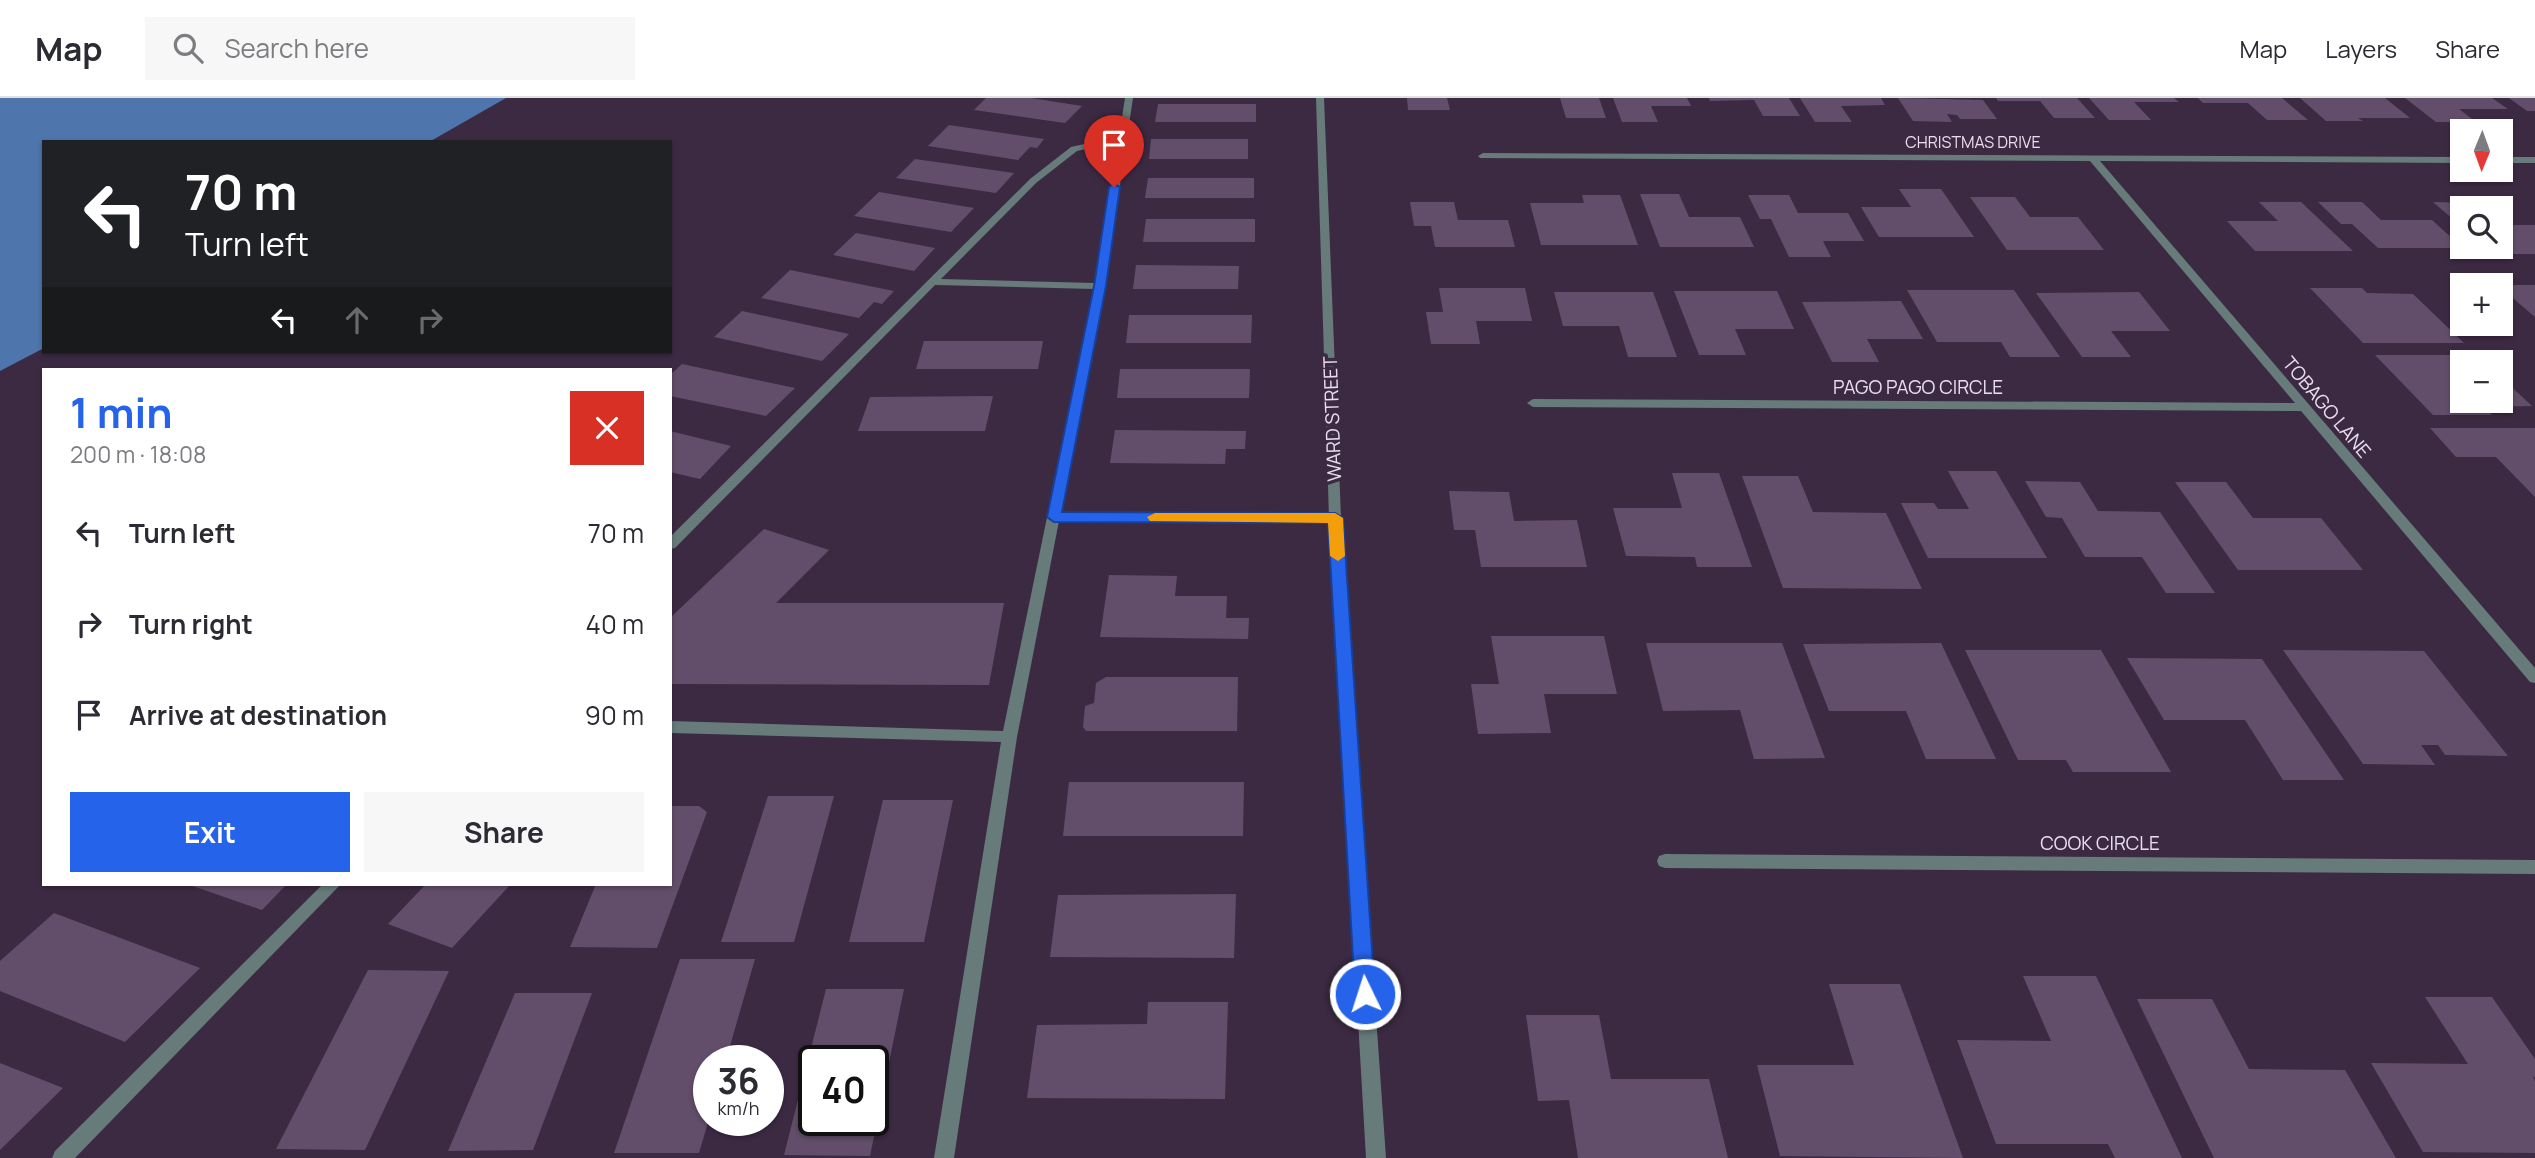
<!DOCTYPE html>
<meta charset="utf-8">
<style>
body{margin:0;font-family:Manrope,sans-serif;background:#f7f7f7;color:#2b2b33;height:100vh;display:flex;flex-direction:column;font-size:26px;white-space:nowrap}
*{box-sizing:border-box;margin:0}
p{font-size:23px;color:#7c7c81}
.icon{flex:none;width:38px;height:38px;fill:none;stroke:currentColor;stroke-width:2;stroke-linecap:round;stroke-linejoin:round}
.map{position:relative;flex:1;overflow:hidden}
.sheet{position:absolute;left:42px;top:270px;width:630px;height:518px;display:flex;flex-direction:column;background:#fff;border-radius:0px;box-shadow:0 2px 5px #0004}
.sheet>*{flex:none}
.hud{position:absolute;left:42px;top:42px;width:630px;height:214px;border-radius:0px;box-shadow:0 2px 5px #0004;background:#202124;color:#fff;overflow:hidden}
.needle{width:46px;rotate:181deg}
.fabs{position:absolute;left:2450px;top:21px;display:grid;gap:14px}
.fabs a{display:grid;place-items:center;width:63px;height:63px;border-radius:0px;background:#fff;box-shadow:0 2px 5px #0004;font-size:35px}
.speed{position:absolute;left:693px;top:947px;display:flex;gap:14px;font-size:35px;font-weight:700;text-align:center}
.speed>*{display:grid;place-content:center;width:91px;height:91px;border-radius:50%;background:#fff;box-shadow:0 2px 5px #0004;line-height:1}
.speed small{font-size:18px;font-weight:400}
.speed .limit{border:4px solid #111;border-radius:10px;background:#fff;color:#111}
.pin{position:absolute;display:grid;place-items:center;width:60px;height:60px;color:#fff;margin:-72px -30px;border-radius:50% 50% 50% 0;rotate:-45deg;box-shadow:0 0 7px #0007}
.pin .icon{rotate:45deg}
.me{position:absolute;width:77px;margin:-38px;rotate:356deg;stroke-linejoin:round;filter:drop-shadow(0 0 5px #0008)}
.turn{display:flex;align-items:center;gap:24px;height:147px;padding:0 28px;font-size:32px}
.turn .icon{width:91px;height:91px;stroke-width:2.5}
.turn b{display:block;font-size:49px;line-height:60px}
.lanes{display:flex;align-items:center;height:66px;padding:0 28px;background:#0003;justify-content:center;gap:35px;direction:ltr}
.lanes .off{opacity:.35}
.round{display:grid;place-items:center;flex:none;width:74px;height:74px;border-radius:0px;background:#f7f7f7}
.summary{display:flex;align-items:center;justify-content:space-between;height:119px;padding:0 28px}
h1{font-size:42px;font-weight:700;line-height:52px;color:#2563eb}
.button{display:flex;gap:14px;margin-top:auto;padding:14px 28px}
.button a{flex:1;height:80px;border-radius:0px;background:#2563eb;color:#fff;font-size:28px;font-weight:700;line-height:80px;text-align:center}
.button a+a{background:#f7f7f7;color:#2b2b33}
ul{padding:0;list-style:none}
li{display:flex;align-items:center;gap:21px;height:91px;padding:0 28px}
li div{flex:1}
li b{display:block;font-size:26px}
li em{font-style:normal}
header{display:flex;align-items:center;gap:42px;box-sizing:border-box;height:98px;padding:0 35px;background:#fff;border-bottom:2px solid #e1e1e2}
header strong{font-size:33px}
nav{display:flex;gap:38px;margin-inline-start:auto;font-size:24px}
.search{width:490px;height:63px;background:#f7f7f7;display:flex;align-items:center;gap:18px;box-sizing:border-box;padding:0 24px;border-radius:0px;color:#7c7c81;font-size:26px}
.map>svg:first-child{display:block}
.water{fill:#4e76ad}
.building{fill:#624e6a;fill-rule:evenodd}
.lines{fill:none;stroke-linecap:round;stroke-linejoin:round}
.service{fill:#677b7b;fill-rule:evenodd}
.minor{fill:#677b7b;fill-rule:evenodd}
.tertiary{fill:#677b7b;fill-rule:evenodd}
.route{fill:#2563eb;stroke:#184099;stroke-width:2}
.slow{fill:#f59e0b}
.labels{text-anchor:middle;stroke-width:7;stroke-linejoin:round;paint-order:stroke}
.far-street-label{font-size:16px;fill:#e9dded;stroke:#3c2a43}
.street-label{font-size:19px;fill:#e9dded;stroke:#3c2a43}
</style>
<header>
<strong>Map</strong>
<div class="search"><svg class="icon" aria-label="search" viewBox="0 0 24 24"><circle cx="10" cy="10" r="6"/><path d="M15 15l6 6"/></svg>Search here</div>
<nav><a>Map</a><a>Layers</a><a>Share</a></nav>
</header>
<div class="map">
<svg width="2535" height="1060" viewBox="0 0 2535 1060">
<rect width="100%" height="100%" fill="#3c2a43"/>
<polygon class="water" points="0,0 506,0 429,44 44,44 44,250 0,273"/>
<g class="building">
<polygon points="986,0 1031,0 1082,8 1065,25 974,12"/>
<polygon points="1407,0 1447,0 1450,12 1408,12"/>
<polygon points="1560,0 1599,0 1606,20 1566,20"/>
<polygon points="1613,0 1687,0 1691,8 1651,8 1658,24 1622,24"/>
<polygon points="1709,0 1789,0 1800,18 1763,18 1754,2 1710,3"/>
<polygon points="1800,0 1881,0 1885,7 1841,8 1852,24 1815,24"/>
<polygon points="1898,0 1983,2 1997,21 1960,21 1957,17 1947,16 1952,24 1913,23"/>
<polygon points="1996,0 2077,0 2095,20 2054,20 2040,3 1998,3"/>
<polygon points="2089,0 2174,0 2179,4 2134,4 2151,22 2109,22"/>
<polygon points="2198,0 2282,0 2308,22 2267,22 2248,5 2203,5"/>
<polygon points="2300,0 2385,0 2410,20 2358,20 2363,23 2326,23"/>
<polygon points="2405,0 2492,0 2508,11 2459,11 2476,24 2436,24"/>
<polygon points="2509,0 2535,0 2535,13 2527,13"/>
<polygon points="1158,6 1256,6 1256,24 1155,24"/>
<polygon points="949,27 1037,40 1044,41 1037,50 1030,49 1018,62 928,48"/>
<polygon points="1151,41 1248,41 1248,61 1149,61"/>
<polygon points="915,61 1014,75 996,95 896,80"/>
<polygon points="1148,80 1254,80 1254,100 1145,100"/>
<polygon points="1899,91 1941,91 1974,139 1879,139 1861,109 1911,109"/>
<polygon points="879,94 974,110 951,134 854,118"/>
<polygon points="1640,96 1679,96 1689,119 1740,119 1754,149 1660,149"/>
<polygon points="1582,97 1620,97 1638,147 1541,147 1530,105 1584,105"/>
<polygon points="1748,97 1789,97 1798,115 1848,115 1864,143 1823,143 1831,159 1789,159 1771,121 1760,121"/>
<polygon points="1970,99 2015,99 2030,119 2078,119 2104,152 2007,152"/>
<polygon points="1410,104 1454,104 1458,122 1508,122 1515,149 1435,149 1431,128 1414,128"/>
<polygon points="2259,104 2301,104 2353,153 2255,153 2227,123 2278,123"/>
<polygon points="2318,104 2362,104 2381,122 2432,122 2463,150 2378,150 2352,126 2341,126"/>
<polygon points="2433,104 2474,105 2481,110 2462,110 2462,129"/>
<polygon points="1146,121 1255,121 1255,144 1143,144"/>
<polygon points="2501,127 2535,127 2535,156 2493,156 2485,149 2501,149"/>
<polygon points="856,135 935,150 914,173 833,157"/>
<polygon points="1136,167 1239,168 1238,191 1133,191"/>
<polygon points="790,172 894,193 882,206 874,204 859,220 761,200"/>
<polygon points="2501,187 2535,187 2535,219 2501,190"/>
<polygon points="1439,190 1525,190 1532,223 1476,223 1480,246 1431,246 1426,214 1443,214"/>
<polygon points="2310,190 2362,190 2367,195 2413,196 2464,245 2363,245"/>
<polygon points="1907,192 2014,192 2060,259 2010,259 2001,244 1937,244"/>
<polygon points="1674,193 1777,193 1794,231 1735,231 1746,257 1699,257"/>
<polygon points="1554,194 1653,194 1677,259 1628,259 1619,228 1563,228"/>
<polygon points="2139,194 2170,233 2111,233 2131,259 2082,259 2036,195"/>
<polygon points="1901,203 1923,241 1867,241 1879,264 1832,264 1802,204"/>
<polygon points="742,213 849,236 822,263 714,239"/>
<polygon points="1129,217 1252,217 1251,245 1126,245"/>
<polygon points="924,243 1043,243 1038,271 916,271"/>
<polygon points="2375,257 2477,257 2485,264 2462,264 2462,303 2501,303 2501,279 2532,308 2484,309 2492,317 2433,317"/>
<polygon points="682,266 795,290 766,318 670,298 670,277"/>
<polygon points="1120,271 1250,271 1249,300 1117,300"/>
<polygon points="993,298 985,333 858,333 870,299"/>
<polygon points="2430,330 2535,330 2535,399 2496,359 2456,359"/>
<polygon points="1115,332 1246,333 1245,351 1226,351 1225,366 1110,365"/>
<polygon points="670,333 731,348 700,381 670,374"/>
<polygon points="1948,373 1996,373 2047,460 1928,460 1901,405 1934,405 1938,411 1969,411"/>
<polygon points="1672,375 1719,375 1752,469 1697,469 1695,459 1626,458 1613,410 1682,410"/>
<polygon points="1742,378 1798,378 1813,414 1886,415 1922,491 1783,490"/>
<polygon points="2025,383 2080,384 2098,413 2160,414 2215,495 2166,495 2142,459 2085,459 2062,420 2046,419"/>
<polygon points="2175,384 2226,384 2253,420 2321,420 2363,472 2238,472"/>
<polygon points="1449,393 1509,394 1514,423 1577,422 1587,469 1481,469 1475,432 1454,432"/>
<polygon points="764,431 829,452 776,505 1004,505 989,587 670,586 670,520"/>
<polygon points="1109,477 1177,478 1175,498 1227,498 1226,520 1249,520 1248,541 1100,539"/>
<polygon points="1491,538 1604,538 1617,596 1544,596 1551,635 1478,636 1471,586 1499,586"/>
<polygon points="1646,545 1782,545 1825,660 1754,661 1740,612 1663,613"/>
<polygon points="1941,545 1996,661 1926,661 1906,613 1829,613 1803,546"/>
<polygon points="1965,552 2101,552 2171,674 2073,674 2066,662 2018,662"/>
<polygon points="2283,552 2424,553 2508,658 2445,657 2438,647 2421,647 2435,667 2363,666"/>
<polygon points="2127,560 2262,561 2344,682 2283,682 2245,622 2164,622"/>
<polygon points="1106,579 1238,579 1237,633 1086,633 1083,629 1085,608 1094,605 1096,585"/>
<polygon points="1069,684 1244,684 1243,738 1063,738"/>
<polygon points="768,698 834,698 794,844 721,844"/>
<polygon points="883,702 953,702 924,844 849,844"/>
<polygon points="670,708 699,708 707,714 657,850 570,849 596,786 670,786"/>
<polygon points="187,786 287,786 262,812"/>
<polygon points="426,786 511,786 452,850 388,826"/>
<polygon points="1236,796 1234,860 1050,859 1058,797"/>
<polygon points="54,815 200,870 125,944 0,893 0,863"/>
<polygon points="680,861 755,861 726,962 709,962 709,1021 699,1055 614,1055"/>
<polygon points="368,872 449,873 365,1052 276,1051"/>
<polygon points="2023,878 2096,878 2182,1060 2115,1060 2108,1046 1996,1046 1957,942 2051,943"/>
<polygon points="1829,886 1900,886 1963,1060 1780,1058 1757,967 1854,967"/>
<path d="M 826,891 L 904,891 L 870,1058 L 784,1057 ZM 814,962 L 873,962 L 873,1022 L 814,1022 Z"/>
<polygon points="515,895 592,895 533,1052 448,1053"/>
<polygon points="2425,899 2492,899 2535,961 2535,979 2533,979 2535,983 2535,1055 2423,1054 2371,965 2468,966"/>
<polygon points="2137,901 2212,901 2249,971 2345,972 2396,1060 2214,1060"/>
<polygon points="1148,904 1228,904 1225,1001 1027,1000 1037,927 1147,926"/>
<polygon points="1526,917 1599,917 1611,981 1709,981 1728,1060 1578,1060 1569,1002 1538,1003"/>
<polygon points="0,965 63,990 0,1052"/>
</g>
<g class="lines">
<g class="service">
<path d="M 1125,0 L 1133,0 L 1105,188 L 1061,415 L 1335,416 L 1341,420 L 1335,424 L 1059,423 L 1017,639 L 954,1060 L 934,1060 L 1001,644 L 670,635 L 670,623 L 1003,633 L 1094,191 L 935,187 L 675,450 L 670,451 L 670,439 L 1030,81 L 1071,49 L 1119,38 ZM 1118,44 L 1095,185 L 941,181 L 1036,85 L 1077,53 Z"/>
<polygon points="323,786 341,786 75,1060 52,1060 55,1053"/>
</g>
<g class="minor">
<polygon points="1483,55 2462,59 2462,65 2100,63 2535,570 2535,585 2530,584 2301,313 1533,309 1527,305 1533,301 2295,305 2090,63 1480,60 1478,58"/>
<rect x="2501" y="59" width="34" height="6"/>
<polygon points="1665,756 2535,762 2535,776 1665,770 1659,768 1657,763 1659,758"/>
</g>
<polygon class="tertiary" points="1316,0 1324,0 1341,420 1386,1060 1366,1060 1329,420"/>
</g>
<polygon class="route" points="1114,86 1120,89 1106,188 1062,414 1335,415 1343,420 1375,896 1372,903 1365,905 1358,903 1355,896 1328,425 1054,424 1047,419 1094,188 1109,89"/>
<polygon class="slow" points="1155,415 1335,415 1343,420 1345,458 1338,463 1330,458 1328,425 1150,423 1147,419"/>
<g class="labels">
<g class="far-street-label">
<text x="1973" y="50">CHRISTMAS DRIVE</text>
</g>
<g class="street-label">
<text x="1918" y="296">PAGO PAGO CIRCLE</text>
<text transform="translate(2327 309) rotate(50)" y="7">TOBAGO LANE</text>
<text transform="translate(1332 321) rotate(-92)" y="7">WARD STREET</text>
<text x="2100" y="752">COOK CIRCLE</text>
</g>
</g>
</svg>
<div class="fabs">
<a><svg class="needle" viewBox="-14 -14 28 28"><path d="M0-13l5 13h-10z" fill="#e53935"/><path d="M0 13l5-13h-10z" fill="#7c7c81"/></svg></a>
<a><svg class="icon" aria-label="search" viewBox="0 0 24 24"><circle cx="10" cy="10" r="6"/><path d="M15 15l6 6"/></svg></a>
<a>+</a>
<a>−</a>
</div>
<div class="speed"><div>36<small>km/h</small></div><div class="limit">40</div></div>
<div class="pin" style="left:1114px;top:89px;background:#d93025"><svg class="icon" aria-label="arrive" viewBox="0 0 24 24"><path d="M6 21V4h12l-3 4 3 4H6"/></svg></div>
<svg class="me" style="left:1365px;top:896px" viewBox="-20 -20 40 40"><circle r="17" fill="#2563eb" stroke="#fff" stroke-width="3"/><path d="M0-11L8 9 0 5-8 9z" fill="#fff"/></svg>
<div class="hud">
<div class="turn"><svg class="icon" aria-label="left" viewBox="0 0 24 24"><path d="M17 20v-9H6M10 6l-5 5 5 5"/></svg><div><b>70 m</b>Turn left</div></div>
<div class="lanes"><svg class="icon" aria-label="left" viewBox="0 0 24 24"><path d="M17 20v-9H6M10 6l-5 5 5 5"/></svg><svg class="icon off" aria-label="ahead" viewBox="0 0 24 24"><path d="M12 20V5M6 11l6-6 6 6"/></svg><svg class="icon off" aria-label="right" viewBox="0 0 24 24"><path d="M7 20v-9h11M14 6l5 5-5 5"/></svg></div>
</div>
<section class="sheet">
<div class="summary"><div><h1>1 min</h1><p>200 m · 18:08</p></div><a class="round" style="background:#d93025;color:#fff"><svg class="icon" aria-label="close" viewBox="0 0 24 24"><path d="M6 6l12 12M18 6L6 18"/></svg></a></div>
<ul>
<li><svg class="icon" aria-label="left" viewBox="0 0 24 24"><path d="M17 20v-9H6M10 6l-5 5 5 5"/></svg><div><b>Turn left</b></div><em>70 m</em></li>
<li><svg class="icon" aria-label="right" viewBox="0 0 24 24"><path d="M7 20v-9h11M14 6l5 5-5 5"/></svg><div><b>Turn right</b></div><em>40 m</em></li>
<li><svg class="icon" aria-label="arrive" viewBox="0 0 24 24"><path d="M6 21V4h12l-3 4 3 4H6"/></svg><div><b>Arrive at destination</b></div><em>90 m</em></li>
</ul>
<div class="button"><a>Exit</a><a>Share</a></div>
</section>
</div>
